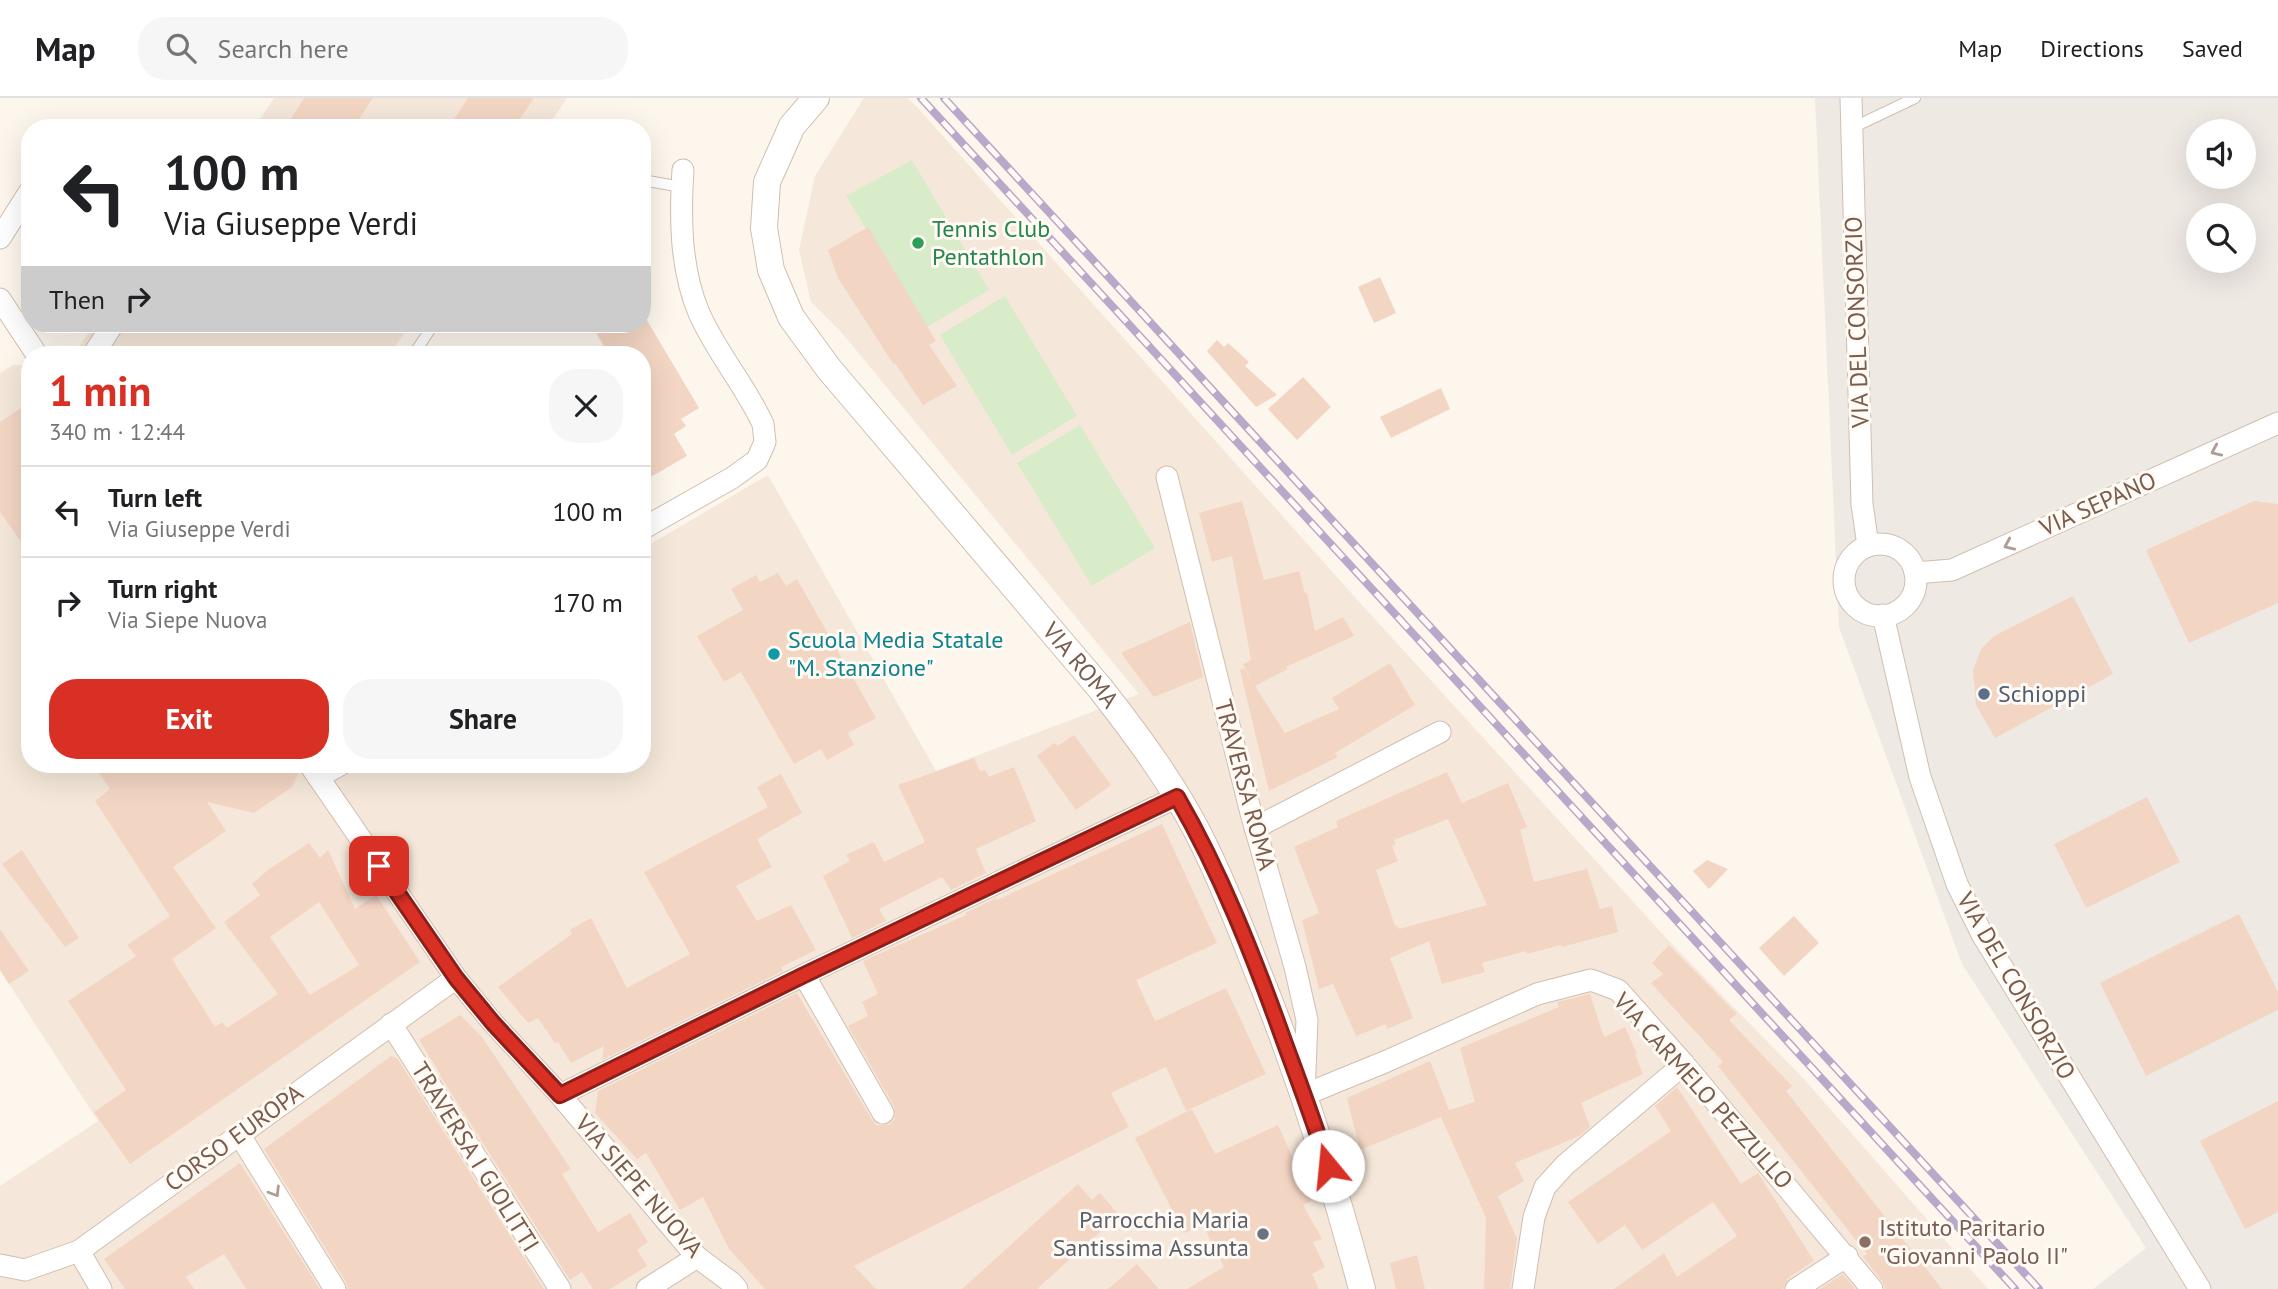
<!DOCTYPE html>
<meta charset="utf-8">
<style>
body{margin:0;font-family:"PT Sans",sans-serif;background:#f6f6f6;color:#202124;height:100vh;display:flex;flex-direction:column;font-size:26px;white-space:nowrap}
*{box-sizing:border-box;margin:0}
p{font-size:23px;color:#757577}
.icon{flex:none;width:38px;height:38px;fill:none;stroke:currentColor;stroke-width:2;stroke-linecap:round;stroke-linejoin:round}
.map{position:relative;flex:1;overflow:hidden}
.side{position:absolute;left:21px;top:248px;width:630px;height:427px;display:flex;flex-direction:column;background:#fff;border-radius:28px;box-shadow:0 7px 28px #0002}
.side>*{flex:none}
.top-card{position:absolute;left:21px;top:21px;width:630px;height:214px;border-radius:28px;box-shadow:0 7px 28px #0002;background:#fff;color:#202124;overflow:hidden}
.tools{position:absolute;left:2186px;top:21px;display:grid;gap:14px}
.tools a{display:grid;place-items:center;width:70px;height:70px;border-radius:50%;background:#fff;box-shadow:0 7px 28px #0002;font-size:35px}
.pin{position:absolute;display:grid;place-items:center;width:60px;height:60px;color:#fff;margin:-30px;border-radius:14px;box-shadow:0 4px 10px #0006}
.me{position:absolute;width:77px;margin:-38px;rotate:343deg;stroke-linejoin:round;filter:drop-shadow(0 0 5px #0008)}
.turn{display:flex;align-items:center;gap:24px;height:147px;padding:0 28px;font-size:32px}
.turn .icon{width:91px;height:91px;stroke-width:2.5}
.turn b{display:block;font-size:49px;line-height:60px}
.then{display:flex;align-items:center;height:66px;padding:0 28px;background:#0003;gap:14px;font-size:26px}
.round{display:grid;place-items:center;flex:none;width:74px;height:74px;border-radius:28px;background:#f6f6f6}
.summary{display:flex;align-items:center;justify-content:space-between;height:119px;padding:0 28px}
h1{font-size:42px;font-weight:700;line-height:52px;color:#d93025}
.primary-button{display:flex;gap:14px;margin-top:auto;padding:14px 28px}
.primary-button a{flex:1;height:80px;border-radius:28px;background:#d93025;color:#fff;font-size:28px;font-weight:700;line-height:80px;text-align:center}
.primary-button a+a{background:#f6f6f6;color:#202124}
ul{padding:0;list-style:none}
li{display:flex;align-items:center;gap:21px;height:91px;padding:0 28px;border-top:2px solid #e0e0e0}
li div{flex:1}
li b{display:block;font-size:26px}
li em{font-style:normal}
header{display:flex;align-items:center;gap:42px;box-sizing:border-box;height:98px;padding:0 35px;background:#fff;border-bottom:2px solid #e0e0e0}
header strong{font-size:33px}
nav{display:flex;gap:38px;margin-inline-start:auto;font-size:24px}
.search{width:490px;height:63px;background:#f6f6f6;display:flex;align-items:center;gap:18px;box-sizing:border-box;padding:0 24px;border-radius:28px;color:#757577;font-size:26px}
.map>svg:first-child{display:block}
.residential{fill:#f5e8da}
.industrial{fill:#efe9e4;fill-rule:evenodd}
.green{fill:#d8ecc9}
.building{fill:#f3d5c3;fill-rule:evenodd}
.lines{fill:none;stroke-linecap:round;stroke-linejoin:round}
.service-casing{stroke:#d1beb0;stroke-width:12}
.minor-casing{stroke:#d1beb0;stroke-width:23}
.tertiary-casing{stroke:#d1beb0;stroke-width:28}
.service{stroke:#fff;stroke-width:10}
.minor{stroke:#fff;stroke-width:21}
.tertiary{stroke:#fff;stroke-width:26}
.rail-casing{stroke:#b9a8c9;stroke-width:8}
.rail{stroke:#fffaf3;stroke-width:5;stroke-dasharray:16;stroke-linecap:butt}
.oneway{stroke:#af9d94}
.route-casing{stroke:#8d1f18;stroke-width:18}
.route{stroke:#d93025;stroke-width:12}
.leisure-dot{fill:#2e9e5b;stroke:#fffaf3;stroke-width:2.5}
.culture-dot{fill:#0f9aa8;stroke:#fffaf3;stroke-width:2.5}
.service-dot{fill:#5c6f8a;stroke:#fffaf3;stroke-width:2.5}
.worship-dot{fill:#6b7280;stroke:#fffaf3;stroke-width:2.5}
.education-dot{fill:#8d6e63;stroke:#fffaf3;stroke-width:2.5}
.labels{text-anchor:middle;stroke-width:6;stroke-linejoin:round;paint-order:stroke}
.leisure-label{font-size:24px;fill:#27864d;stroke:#fffaf3;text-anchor:start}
.street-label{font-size:24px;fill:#7a5c4d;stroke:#fffaf3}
.culture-label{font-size:24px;fill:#0d838f;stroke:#fffaf3;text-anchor:start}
.service-label{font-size:24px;fill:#4e5e75;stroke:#fffaf3;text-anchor:start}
.worship-label{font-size:24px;fill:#5b616d;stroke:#fffaf3;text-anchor:end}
.education-label{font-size:24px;fill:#785e54;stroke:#fffaf3;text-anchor:start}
</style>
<header>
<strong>Map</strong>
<div class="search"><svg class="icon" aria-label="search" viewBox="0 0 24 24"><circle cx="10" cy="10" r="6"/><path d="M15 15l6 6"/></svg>Search here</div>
<nav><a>Map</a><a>Directions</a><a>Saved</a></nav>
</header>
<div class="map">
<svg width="2278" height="1191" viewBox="0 0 2278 1191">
<rect width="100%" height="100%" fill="#fdf6ec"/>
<g class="residential">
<polygon points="274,0 567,0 547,30 254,30"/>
<polygon points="864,0 907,0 917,9 1362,507 1669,843 1803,980 1988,1191 0,1191 0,1088 98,1023 0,872 0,275 13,267 30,267 30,667 642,667 642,451 768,377 936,673 1139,596 842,235 811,204 799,152 815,78"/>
<polygon points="95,226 411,226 389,257 73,257"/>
</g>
<path class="industrial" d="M 1815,0 L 2278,0 L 2278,1191 L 2093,1191 L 2146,1150 L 1962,866 L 1839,529 ZM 2198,33 L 2244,33 L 2244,79 L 2198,79 ZM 2198,117 L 2244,117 L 2244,163 L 2198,163 Z"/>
<g class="green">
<polygon points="912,62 989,192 927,229 846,98"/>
<polygon points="1005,198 1077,318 1012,357 940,237"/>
<polygon points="1080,327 1155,450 1092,488 1017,365"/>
</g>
<g class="building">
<polygon points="304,0 373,0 353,30 285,30"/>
<polygon points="468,0 534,0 514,30 448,30"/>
<polygon points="868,129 936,243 929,247 957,288 923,307 895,265 894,267 838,180 828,152"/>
<polygon points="1380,179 1396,215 1374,225 1358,189"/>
<polygon points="642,214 699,310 681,321 686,328 674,336 687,358 642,384 642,257 609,257 591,226 642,226"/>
<polygon points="1217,242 1224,249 1228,245 1249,264 1245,268 1277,297 1256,309 1207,253"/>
<polygon points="1303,279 1331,309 1297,342 1268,311"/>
<polygon points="1441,290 1450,311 1391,340 1380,319"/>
<polygon points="30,304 30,456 0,414 0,324"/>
<polygon points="1242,403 1264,482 1299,473 1305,495 1307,495 1315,533 1343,519 1354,538 1286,569 1288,571 1255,588 1285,635 1339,611 1332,600 1390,565 1415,607 1335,655 1338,659 1269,693 1240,572 1244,570 1252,584 1243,566 1251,562 1232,458 1212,464 1199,415"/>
<polygon points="2254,403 2278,406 2278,505 2189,545 2146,452"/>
<polygon points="778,475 786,488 797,481 876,620 848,635 854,647 827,662 821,651 794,666 741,574 724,584 697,538 743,512 731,491 756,477 760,484"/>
<polygon points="2073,498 2113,576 1995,640 1976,607 1973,572 1981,551 1994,538"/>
<polygon points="1190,524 1203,579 1154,599 1121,555"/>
<polygon points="1074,637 1111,687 1076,712 1037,658 1054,645 1058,648"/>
<polygon points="974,660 980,673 985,672 989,679 1014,669 1036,723 976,751 986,775 951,792 942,779 879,811 886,823 852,840 823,778 850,763 846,757 874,744 884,764 925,744 898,687"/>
<path d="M 94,667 L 297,667 L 299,674 L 292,689 L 254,715 L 207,704 L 226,733 L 173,769 L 216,830 L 172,861 L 215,929 L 222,924 L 227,930 L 278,896 L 224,824 L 260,797 L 252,786 L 269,771 L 309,745 L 320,760 L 328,752 L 355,811 L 376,797 L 420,864 L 130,1066 L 94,1014 L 126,992 L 68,903 L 136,858 L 127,847 L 170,818 L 95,703 L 110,691 ZM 319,804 L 359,867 L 310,897 L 270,839 Z"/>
<path d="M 1447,674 L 1462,705 L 1508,685 L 1527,729 L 1520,732 L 1534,784 L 1587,771 L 1600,811 L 1612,808 L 1618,834 L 1562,849 L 1561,847 L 1527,856 L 1526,853 L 1482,865 L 1485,874 L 1442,886 L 1429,843 L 1390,860 L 1413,920 L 1387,931 L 1386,926 L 1356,938 L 1333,886 L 1319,891 L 1302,822 L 1319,815 L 1294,749 L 1338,729 L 1336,723 ZM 1448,721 L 1487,807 L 1399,831 L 1397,827 L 1395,828 L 1376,772 L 1398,763 L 1392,748 L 1396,746 L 1394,742 Z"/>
<polygon points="781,676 802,715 757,741 772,769 736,788 757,823 791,807 816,852 781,869 783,873 602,962 604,948 571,965 558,944 555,945 538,920 528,925 498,889 572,836 570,832 591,820 627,890 690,856 644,774 768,709 757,689"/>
<polygon points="2147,699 2180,764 2086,810 2054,746"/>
<polygon points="1162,726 1217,845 1136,882 1155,923 1226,890 1266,976 1186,1013 1166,969 1111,995 1129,1029 854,1168 876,1191 765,1191 729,1151 703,1099 680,1112 646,1055 637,1061 595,1015 598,993 797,895 872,1022 877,1027 889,1027 895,1021 894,1008 848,928 868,918 862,904 878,896 863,863 966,817 965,815 996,800 997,802"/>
<polygon points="22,752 79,840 65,849 2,766"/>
<polygon points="1707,762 1728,771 1709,791 1693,773"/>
<polygon points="2239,816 2278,894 2278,912 2146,978 2100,885"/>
<polygon points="1794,818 1819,845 1784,878 1759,850"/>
<polygon points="0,831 29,873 9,886 0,872"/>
<polygon points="1669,847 1737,916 1729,922 1792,988 1786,993 1942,1191 1885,1191 1882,1183 1863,1159 1867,1156 1718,968 1723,964 1651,885 1663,876 1652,865"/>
<polygon points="1590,896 1604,939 1625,929 1637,956 1635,957 1643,976 1581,1005 1590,1029 1579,1038 1515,1065 1524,1083 1498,1098 1517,1141 1510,1191 1484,1191 1486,1120 1441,1019 1360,1052 1347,1000 1430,963 1449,1012 1475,1004 1460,950 1559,909 1557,904"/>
<polygon points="460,917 482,939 571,1071 562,1076 598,1134 630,1115 648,1144 637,1152 647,1168 610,1191 593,1191 582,1174 570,1182 439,976 441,977 419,942"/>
<polygon points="391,958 397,960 544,1191 348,1191 346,1184 264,1051"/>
<polygon points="1677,989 1741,1086 1758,1075 1814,1163 1788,1180 1783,1191 1614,1191 1664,1155 1677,1179 1737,1138 1713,1104 1642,1152 1625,1127 1598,1146 1568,1104 1671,1033 1655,1008"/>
<polygon points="2278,1003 2278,1114 2245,1131 2200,1043"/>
<polygon points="1192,1011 1215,1056 1278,1027 1300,1076 1304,1074 1312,1103 1303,1107 1322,1141 1313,1144 1325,1169 1312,1176 1319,1191 1187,1191 1224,1169 1203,1127 1184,1135 1135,1040"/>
<polygon points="240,1065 320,1191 246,1191 224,1156 186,1179 194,1191 125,1191 104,1161"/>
<polygon points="1078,1086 1092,1102 1100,1095 1119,1117 1037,1191 962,1191"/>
<polygon points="1417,1157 1425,1191 1396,1191 1390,1165"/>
<polygon points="1137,1166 1159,1191 1108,1191"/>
<polygon points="1843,1176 1855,1191 1820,1191"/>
</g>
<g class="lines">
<g class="service-casing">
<g id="service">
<polyline points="1852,30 1915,0"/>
<polyline points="642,82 682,89"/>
<polyline points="413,257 434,226"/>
</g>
</g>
<g class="minor-casing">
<g id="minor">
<polyline points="1851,0 1862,406 1868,448"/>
<polyline points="0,140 30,93"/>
<polyline points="0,201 37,257"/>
<polyline points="93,257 113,226"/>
<polyline points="1167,379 1251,715 1295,869 1307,922 1304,997 1387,963 1537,896 1591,882 1618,892 1684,966 1872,1191"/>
<path d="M 642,431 L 732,380 L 757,362 L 765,344 L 763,326 C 745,287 716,254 699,215 C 680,170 680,119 683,72"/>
<circle cx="1880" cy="482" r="36"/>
<polyline points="1915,475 1952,472 2278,325"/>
<polyline points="1883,517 1920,679 1957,786 1983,838 2200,1191"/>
<polyline points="310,667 456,880 493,925 560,997 697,1159 732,1185 737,1191"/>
<polyline points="318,679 340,667"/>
<polyline points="1255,730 1440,634"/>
<polyline points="804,877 883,1015"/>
<polyline points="391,926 560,1191"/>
<polyline points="560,997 804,877 1177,699"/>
<polyline points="239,1036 335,1191"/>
<polyline points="79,1153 101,1191"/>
<polyline points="0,1167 25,1172 79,1153 456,880"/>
<polyline points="647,1191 697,1159"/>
<polyline points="1523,1191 1534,1119 1545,1089 1565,1067 1684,966"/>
<polyline points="1796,1191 1847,1158"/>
</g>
</g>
<g class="tertiary-casing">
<g id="tertiary">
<path id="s1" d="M 816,0 L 792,28 L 767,84 L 764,130 L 771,172 L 791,219 L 829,271 L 1100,590 C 1136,636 1171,683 1198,735 C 1220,778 1238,823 1255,867 C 1298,973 1333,1081 1362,1191"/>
</g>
</g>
<use href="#service" class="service"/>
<use href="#minor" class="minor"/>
<use href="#tertiary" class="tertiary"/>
<g class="rail-casing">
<g id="rail">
<polyline points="921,0 2015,1191"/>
<polyline points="944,0 2039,1191"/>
</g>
</g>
<use href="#rail" class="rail"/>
</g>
<defs><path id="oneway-chevron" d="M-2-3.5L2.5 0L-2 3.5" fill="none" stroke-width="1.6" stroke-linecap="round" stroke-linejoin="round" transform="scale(1.75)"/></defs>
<g class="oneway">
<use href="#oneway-chevron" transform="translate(2216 353) rotate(156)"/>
<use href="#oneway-chevron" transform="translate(2009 447) rotate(156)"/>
<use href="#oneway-chevron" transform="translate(275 1094) rotate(58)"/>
</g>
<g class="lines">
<g class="route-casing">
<path id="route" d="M 379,768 L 456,880 L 493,925 L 560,997 L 804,877 L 1177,699 C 1221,775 1254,859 1284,943 C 1299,984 1315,1026 1328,1068"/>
</g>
<use href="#route" class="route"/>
</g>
<circle class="leisure-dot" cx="918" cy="145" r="7"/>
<circle class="culture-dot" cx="774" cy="556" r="7"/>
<circle class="service-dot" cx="1984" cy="596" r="7"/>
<circle class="worship-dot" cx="1263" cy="1136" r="7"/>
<circle class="education-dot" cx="1865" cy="1144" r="7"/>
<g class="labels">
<g class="leisure-label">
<text x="932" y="139">Tennis Club<tspan x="932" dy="28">Pentathlon</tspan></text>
</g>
<g class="street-label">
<text transform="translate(1857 224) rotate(-92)" y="8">VIA DEL CONSORZIO</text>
<text transform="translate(2098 406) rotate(-24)" y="8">VIA SEPANO</text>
<text dy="8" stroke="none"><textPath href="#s1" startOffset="691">VIA ROMA</textPath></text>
<text transform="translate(1245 687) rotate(75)" y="8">TRAVERSA ROMA</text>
<text transform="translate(2016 888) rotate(60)" y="8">VIA DEL CONSORZIO</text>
<text transform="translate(1703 993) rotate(48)" y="8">VIA CARMELO PEZZULLO</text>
<text transform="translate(234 1040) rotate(-36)" y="8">CORSO EUROPA</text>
<text transform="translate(475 1059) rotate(58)" y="8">TRAVERSA I GIOLITTI</text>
<text transform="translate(639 1088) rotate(49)" y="8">VIA SIEPE NUOVA</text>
</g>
<g class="culture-label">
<text x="788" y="550">Scuola Media Statale<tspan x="788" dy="28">"M. Stanzione"</tspan></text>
</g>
<g class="service-label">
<text x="1998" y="604">Schioppi</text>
</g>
<g class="worship-label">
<text x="1249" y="1130">Parrocchia Maria<tspan x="1249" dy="28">Santissima Assunta</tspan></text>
</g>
<g class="education-label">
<text x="1879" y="1138">Istituto Paritario<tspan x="1879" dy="28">"Giovanni Paolo II"</tspan></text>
</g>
</g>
</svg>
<div class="tools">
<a><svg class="icon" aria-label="sound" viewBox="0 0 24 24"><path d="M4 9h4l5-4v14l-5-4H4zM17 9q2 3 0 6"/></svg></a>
<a><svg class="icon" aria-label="search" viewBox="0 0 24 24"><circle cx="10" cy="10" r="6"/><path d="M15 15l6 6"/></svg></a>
</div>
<div class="pin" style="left:379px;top:768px;background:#d93025"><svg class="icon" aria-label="arrive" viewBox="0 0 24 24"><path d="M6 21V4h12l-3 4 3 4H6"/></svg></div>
<svg class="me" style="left:1328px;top:1068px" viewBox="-20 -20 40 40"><circle r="19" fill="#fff"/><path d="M0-13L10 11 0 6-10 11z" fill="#d93025"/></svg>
<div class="top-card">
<div class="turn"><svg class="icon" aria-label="left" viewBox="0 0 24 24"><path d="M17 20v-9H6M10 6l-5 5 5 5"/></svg><div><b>100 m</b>Via Giuseppe Verdi</div></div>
<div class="then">Then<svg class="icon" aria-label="right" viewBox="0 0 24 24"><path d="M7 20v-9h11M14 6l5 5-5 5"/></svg></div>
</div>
<section class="side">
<div class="summary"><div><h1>1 min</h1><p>340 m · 12:44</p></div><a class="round"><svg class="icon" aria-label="close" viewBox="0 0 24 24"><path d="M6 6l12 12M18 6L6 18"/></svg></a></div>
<ul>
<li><svg class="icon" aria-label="left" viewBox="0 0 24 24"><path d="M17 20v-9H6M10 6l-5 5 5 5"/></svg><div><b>Turn left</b><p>Via Giuseppe Verdi</p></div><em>100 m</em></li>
<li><svg class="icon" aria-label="right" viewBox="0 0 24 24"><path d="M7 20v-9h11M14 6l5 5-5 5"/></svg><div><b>Turn right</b><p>Via Siepe Nuova</p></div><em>170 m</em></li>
</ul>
<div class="primary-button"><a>Exit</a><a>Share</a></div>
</section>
</div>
